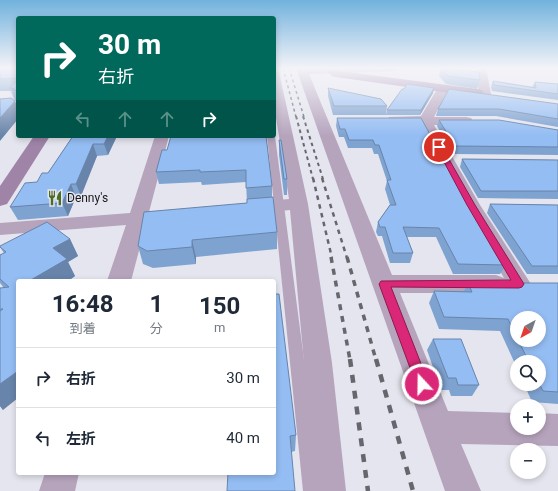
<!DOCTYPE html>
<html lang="ja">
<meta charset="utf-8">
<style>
body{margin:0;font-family:Roboto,"Noto Sans JP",sans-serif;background:#f6f6f7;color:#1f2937;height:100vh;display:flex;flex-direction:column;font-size:15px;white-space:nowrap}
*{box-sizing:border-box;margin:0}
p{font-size:13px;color:#747a83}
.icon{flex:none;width:22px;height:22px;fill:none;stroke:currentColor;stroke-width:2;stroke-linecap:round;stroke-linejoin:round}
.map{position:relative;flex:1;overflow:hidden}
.panel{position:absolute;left:16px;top:279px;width:260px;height:196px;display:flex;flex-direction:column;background:#fff;border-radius:4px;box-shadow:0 2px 6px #0003}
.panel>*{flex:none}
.banner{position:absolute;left:16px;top:16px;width:260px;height:122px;border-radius:4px;box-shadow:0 2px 6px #0003;background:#00695c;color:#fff;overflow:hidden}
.needle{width:26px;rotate:220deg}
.controls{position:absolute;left:510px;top:311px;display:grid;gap:8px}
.controls a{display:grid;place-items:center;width:36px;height:36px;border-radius:50%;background:#fff;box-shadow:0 2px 6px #0003;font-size:20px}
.pin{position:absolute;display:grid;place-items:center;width:34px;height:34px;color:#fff;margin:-17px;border:2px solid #fff;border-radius:50%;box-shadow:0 1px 4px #0007}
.me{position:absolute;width:44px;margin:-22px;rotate:339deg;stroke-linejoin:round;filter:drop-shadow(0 0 3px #0008)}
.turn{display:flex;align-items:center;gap:14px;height:84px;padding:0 16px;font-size:18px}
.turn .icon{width:52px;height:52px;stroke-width:2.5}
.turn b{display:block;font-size:28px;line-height:34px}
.lanes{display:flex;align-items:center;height:38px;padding:0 16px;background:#0003;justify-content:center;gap:20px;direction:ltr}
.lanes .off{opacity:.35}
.eta{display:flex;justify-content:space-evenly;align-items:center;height:68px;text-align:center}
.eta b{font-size:24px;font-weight:700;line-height:28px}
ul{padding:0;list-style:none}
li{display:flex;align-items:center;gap:12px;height:60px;padding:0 16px;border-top:1px solid #e0e1e3}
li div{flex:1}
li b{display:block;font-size:15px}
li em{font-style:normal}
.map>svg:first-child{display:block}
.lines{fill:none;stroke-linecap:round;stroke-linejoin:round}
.lane{fill:#b6a4bd;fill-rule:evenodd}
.street{fill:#b6a4bd;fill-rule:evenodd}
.secondary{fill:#9f84a8;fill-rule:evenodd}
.rail-far4{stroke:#66666c;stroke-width:1.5;stroke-dasharray:3 3;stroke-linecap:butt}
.rail-far3{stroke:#66666c;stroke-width:2;stroke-dasharray:3.5 3.5;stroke-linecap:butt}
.rail-far2{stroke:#66666c;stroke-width:2.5;stroke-dasharray:4.5 4.5;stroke-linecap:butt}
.rail-far1{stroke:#66666c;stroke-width:3.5;stroke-dasharray:6 6;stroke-linecap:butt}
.rail{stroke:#66666c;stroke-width:4.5;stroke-dasharray:8 8;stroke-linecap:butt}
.wall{fill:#7fa3d1;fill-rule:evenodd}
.shaded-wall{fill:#6884aa}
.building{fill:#94bdf3;stroke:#6884aa}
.route{fill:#db2777;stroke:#8e194d}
.labels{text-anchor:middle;stroke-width:3;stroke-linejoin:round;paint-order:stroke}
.poi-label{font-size:12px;fill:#18181b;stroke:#e5e5ef;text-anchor:start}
</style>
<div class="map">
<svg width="558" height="491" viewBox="0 0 558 491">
<rect width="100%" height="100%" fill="#e5e5ef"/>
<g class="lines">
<polygon class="lane" points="274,135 275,136 321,491 303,491 267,136"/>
<g class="street">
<polygon points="296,68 401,68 396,71 309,74 392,275 496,275 504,278 462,205 420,124 389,123 387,120 389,117 421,116 439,86 447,86 449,88 434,117 466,117 471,118 473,121 471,124 466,125 434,125 480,205 531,284 527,290 519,293 511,290 507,284 504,290 496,293 400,293 448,411 517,413 517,428 539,428 539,413 558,414 558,446 461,444 481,491 445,491"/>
<polygon points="476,68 486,68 491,94 489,97 481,97 479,94"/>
<polygon points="274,69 279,72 308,204 332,363 346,491 310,491 304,363 290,210 246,215 239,213 237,209 239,205 246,203 289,199 274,105"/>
<polygon points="155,136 169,136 149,212 171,210 178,212 181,216 178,220 146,224 131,281 107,281 126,225 0,235 0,223 130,213"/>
<polygon points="45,473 79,473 75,491 39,491"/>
</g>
<g class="secondary">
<polygon points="327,68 335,68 339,71 478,89 482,90 484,93 482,96 478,97 336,77 332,76 326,70"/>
<polygon points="34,136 50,136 7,204 0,206 0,186"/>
</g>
<g class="rail-far4">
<polyline points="283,68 296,117"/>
<polyline points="289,68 304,117"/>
</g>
<g class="rail-far3">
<polyline points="296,116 313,179"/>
<polyline points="303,116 323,179"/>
</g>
<g class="rail-far2">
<polyline points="313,178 332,258"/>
<polyline points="322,178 347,258"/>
</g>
<g class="rail-far1">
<polyline points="331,257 350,360"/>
<polyline points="347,257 376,360"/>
</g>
<g class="rail">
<polyline points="350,359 368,491"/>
<polyline points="376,359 413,491"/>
</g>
</g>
<g class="wall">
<polygon points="0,68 18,68 18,101 15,101 11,91 0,91"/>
<polygon points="441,68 480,80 477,89 446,84 439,76"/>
<polygon points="493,81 532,87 535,82 558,84 558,100 492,91 491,87"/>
<polygon points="328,88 387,106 386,115 333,115 328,96"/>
<polygon points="434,88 433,93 420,115 386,115 387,110"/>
<polygon points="558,104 558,127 496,116 436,116 438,109"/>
<polygon points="337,118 421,118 464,196 506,265 500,274 453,274 436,237 407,237 413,253 410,263 390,263 382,236 378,236 376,232 378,222 390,205 385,189 387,181 378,154 374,154 372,148 348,148 344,137 339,137 336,126"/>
<polygon points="439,120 558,130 558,155 453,154 437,126"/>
<polygon points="73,136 117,136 108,155 97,156 81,196 76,197 68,216 18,220 10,207 48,173"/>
<polygon points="266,136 272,186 272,197 277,232 277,249 196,257 196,264 153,268 143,264 138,246 247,203 246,182 202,185 201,182 159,184 156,172 167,150"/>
<polygon points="279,140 287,179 287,195 284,195 279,155"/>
<polygon points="462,159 558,160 558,199 478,198 460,167"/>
<polygon points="490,204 558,205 558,274 527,274 487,213"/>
<polygon points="70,239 78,256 68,262 75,276 68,281 18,281 3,410 0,406 0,288 4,288 0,283 0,255 4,253 0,247 0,246"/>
<path d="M 468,283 L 558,283 L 558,404 L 532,402 L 524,384 L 539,384 L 539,362 L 517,362 L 517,368 L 500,331 L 439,329 L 429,303 L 434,291 L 464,291 ZM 517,318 L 539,340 L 517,340 Z"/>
<polygon points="274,294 296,435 295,451 291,452"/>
<polygon points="433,339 479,385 472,396 451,396 449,390 441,390 427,350"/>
</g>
<g class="shaded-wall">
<polygon points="434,88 433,93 420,115 421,110"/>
<polygon points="15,101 18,107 18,119 0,141 0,118"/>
<polygon points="108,136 117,136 108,155 104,144"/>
<polygon points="93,144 97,156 81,196 76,184"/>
<polygon points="71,184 76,197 68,216 62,203"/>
<polygon points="70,239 78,256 68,262 75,276 68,281 29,281 53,248"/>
<polygon points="192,240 196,257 196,264 192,247"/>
<polygon points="18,371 18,398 3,410 0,406 0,384"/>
</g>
<g class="building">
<polygon points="0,68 18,68 18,78 0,79"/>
<polygon points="441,68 479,72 480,80 448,76"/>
<polygon points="18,80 18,90 14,90 13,88 9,88"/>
<polygon points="493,81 536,88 535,82 558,84 558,94 494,85"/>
<polygon points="407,84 434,88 421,110 387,110 402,89 404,89"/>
<polygon points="328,88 381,99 387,106 334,106"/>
<polygon points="449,89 558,104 558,119 499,109 438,109"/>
<polygon points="11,98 15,101 0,118 0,99"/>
<polygon points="337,118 421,118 464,196 506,265 458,264 439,228 403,227 413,253 393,253 385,227 380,227 378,222 390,205 396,205 387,180 391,180 379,145 375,145 373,140 349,140 345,129 340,129"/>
<polygon points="439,120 499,120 558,130 558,147 455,146"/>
<polygon points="73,136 108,136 104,144 93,144 76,184 71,184 62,203 10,207 25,183 37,182 42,173 48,173"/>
<polygon points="171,136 266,136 272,186 246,188 246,170 200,172 200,170 156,172 162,150 167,150"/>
<polygon points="279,140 281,140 287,179 284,179"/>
<polygon points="462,159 558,160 558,191 481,191"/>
<polygon points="273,197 277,232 192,240 192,247 147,251 138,246 144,212 247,203 247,199"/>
<polygon points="490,204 558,205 558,266 532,266"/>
<polygon points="47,222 70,239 53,248 67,259 29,281 18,281 18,371 0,384 0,311 3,309 0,309 0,288 9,287 0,279 0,255 6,252 0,247 0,246"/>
<polygon points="468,283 558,283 558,392 543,391 539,383 539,362 529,362 518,340 539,340 539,318 517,318 517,338 508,319 444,317 434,291 472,292"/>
<polygon points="274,294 279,294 296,435 290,436 295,491 227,491 228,473 274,473"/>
<polygon points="433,339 461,339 479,385 458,385 456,378 448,378"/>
</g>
<linearGradient id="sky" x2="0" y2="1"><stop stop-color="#71b2dd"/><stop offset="0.5" stop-color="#f3f3f8"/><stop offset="1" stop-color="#f3f3f8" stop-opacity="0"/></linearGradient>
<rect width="558" height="136" fill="url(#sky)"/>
<polygon class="route" points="439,145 442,147 475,205 524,284 522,287 519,288 391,287 429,384 427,389 422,390 418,389 416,384 379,284 381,281 511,280 467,205 436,147"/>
<defs>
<g id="restaurant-bare" transform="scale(1.2)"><path d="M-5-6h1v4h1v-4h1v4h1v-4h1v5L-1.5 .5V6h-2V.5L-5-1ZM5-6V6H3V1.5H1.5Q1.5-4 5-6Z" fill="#4b6c22" stroke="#e5e5ef" stroke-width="2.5" paint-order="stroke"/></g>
</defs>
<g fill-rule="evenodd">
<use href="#restaurant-bare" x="55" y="198"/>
</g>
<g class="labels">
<g class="poi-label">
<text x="67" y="202">Denny's</text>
</g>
</g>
</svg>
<div class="controls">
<a><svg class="needle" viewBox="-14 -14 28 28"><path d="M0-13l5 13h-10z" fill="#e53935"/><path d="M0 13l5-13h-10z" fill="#747a83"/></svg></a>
<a><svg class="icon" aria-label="search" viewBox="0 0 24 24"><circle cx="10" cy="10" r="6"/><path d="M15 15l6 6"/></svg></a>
<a>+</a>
<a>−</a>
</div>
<div class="pin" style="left:439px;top:147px;background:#d93025"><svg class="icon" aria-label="arrive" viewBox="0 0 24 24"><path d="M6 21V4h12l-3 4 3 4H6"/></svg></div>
<svg class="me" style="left:422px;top:384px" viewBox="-20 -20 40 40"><circle r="17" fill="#db2777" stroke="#fff" stroke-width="3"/><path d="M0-11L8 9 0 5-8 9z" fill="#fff"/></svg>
<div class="banner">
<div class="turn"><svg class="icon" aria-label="right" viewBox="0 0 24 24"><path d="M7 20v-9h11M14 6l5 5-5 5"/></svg><div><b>30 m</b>右折</div></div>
<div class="lanes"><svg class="icon off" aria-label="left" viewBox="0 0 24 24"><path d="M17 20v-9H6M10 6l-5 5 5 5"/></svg><svg class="icon off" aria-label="ahead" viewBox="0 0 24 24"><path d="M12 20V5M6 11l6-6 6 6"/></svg><svg class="icon off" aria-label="ahead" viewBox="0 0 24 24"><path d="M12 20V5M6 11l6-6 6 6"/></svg><svg class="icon" aria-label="right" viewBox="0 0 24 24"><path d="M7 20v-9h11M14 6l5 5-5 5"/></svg></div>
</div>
<section class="panel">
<div class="eta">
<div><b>16:48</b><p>到着</p></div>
<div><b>1</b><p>分</p></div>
<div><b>150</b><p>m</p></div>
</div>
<ul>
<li><svg class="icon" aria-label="right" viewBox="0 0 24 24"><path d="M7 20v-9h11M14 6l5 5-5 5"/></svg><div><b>右折</b></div><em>30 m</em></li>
<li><svg class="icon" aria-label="left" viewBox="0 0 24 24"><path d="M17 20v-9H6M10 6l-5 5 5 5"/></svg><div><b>左折</b></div><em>40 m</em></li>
</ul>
</section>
</div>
